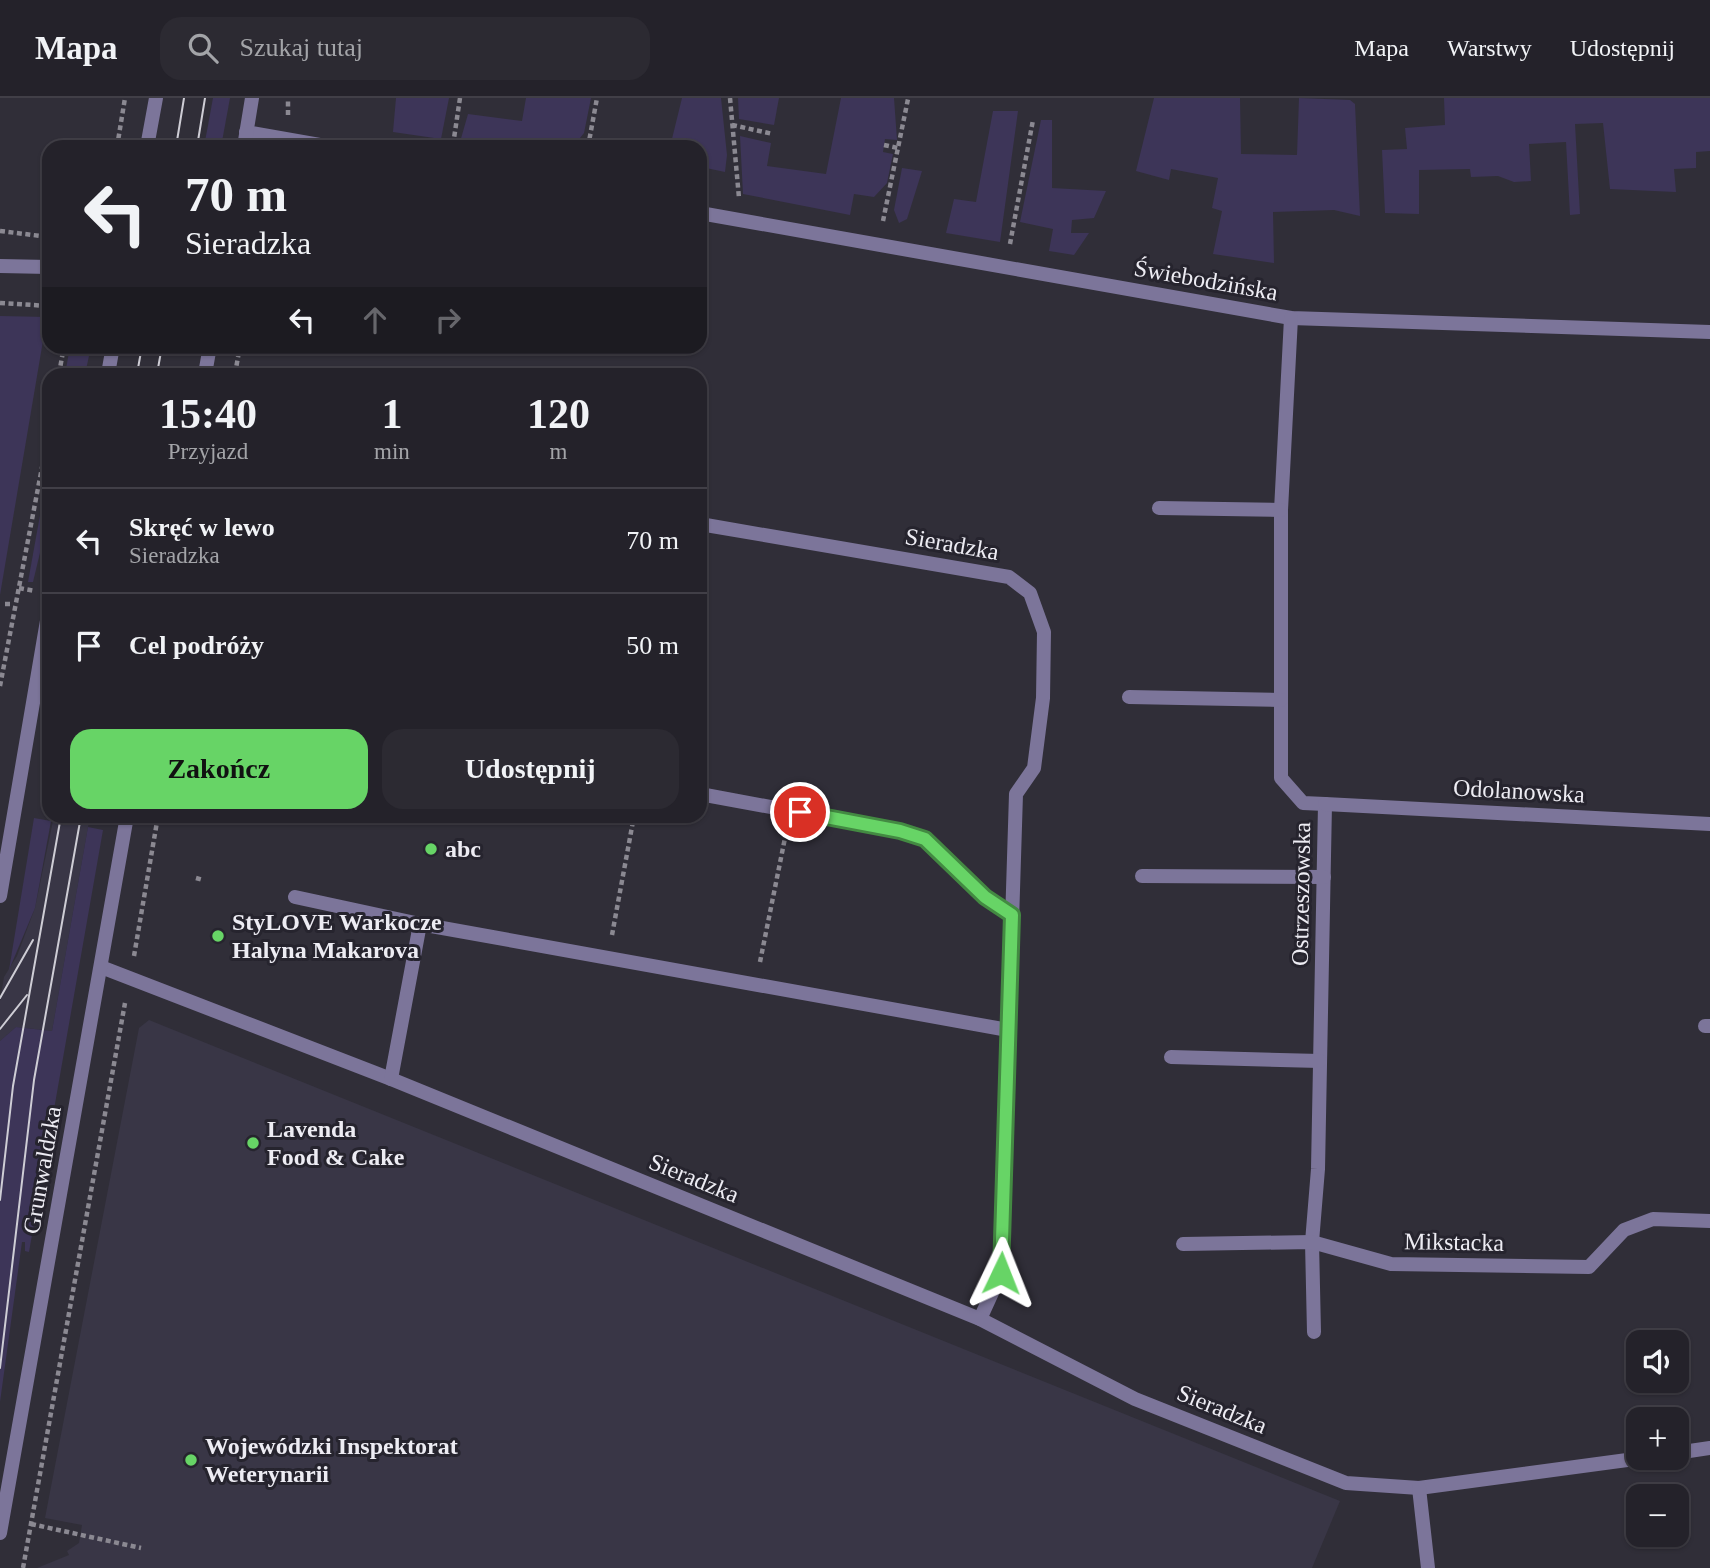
<!DOCTYPE html>
<html lang="pl">
<meta charset="utf-8">
<style>
body{margin:0;font-family:"Times New Roman",serif;background:#2c2a32;color:#f1f3f6;height:100vh;display:flex;flex-direction:column;font-size:26px;white-space:nowrap}
*{box-sizing:border-box;margin:0}
p{font-size:23px;color:#a3a4a8}
.icon{flex:none;width:38px;height:38px;fill:none;stroke:currentColor;stroke-width:2;stroke-linecap:round;stroke-linejoin:round}
.map{position:relative;flex:1;overflow:hidden}
.side{position:absolute;left:42px;top:270px;width:665px;height:455px;display:flex;flex-direction:column;background:#24222a;border-radius:21px;box-shadow:0 2px 5px #0004,0 0 0 2px #413f47}
.side>*{flex:none}
.top-card{position:absolute;left:42px;top:42px;width:665px;height:214px;border-radius:21px;box-shadow:0 2px 5px #0004,0 0 0 2px #413f47;background:#24222a;color:#f1f3f6;overflow:hidden}
.fabs{position:absolute;left:1626px;top:1232px;display:grid;gap:14px}
.fabs a{display:grid;place-items:center;width:63px;height:63px;border-radius:14px;background:#24222a;box-shadow:0 2px 5px #0004,0 0 0 2px #413f47;font-size:35px}
.pin{position:absolute;display:grid;place-items:center;width:60px;height:60px;color:#fff;margin:-30px;border:4px solid #fff;border-radius:50%;box-shadow:0 2px 7px #0007}
.me{position:absolute;width:77px;margin:-38px;rotate:2deg;stroke-linejoin:round;filter:drop-shadow(0 0 5px #0008)}
.turn{display:flex;align-items:center;gap:24px;height:147px;padding:0 28px;font-size:32px}
.turn .icon{width:91px;height:91px;stroke-width:2.5}
.turn b{display:block;font-size:49px;line-height:60px}
.lanes{display:flex;align-items:center;height:66px;padding:0 28px;background:#0003;justify-content:center;gap:35px;direction:ltr}
.lanes .off{opacity:.35}
.eta{display:flex;justify-content:space-evenly;align-items:center;height:119px;text-align:center}
.eta b{font-size:42px;font-weight:600;line-height:49px}
.button{display:flex;gap:14px;margin-top:auto;padding:14px 28px}
.button a{flex:1;height:80px;border-radius:21px;background:#67d466;color:#111;font-size:28px;font-weight:600;line-height:80px;text-align:center}
.button a+a{background:#2c2a32;color:#f1f3f6}
ul{padding:0;list-style:none}
li{display:flex;align-items:center;gap:21px;height:105px;padding:0 28px;border-top:2px solid #413f47}
li div{flex:1}
li b{display:block;font-size:26px}
li em{font-style:normal}
header{display:flex;align-items:center;gap:42px;box-sizing:border-box;height:98px;padding:0 35px;background:#24222a;border-bottom:2px solid #413f47}
header strong{font-size:33px}
nav{display:flex;gap:38px;margin-inline-start:auto;font-size:24px}
.search{width:490px;height:63px;background:#2c2a32;display:flex;align-items:center;gap:18px;box-sizing:border-box;padding:0 24px;border-radius:21px;color:#a3a4a8;font-size:26px}
.map>svg:first-child{display:block}
.built{fill:#393646}
.green{fill:#3d3558}
.lines{fill:none;stroke-linecap:round;stroke-linejoin:round}
.path{stroke:#8b8992;stroke-width:4.5;stroke-dasharray:5 3.5;stroke-linecap:butt}
.minor{stroke:#7c759a;stroke-width:14}
.tertiary{stroke:#7c759a;stroke-width:14}
.tram{stroke:#cecdd5;stroke-width:2}
.route-casing{stroke:#438a42;stroke-width:18}
.route{stroke:#67d466;stroke-width:12}
.poi-dot{fill:#67d466;stroke:#26242e;stroke-width:2.5}
.labels{text-anchor:middle;stroke-width:6;stroke-linejoin:round;paint-order:stroke}
.street-label{font-size:24px;fill:#edecf3;stroke:#26242e}
.poi-label{font-size:24px;font-weight:bold;fill:#edecf3;stroke:#26242e;text-anchor:start}
</style>
<header>
<strong>Mapa</strong>
<div class="search"><svg class="icon" aria-label="search" viewBox="0 0 24 24"><circle cx="10" cy="10" r="6"/><path d="M15 15l6 6"/></svg>Szukaj tutaj</div>
<nav><a>Mapa</a><a>Warstwy</a><a>Udostępnij</a></nav>
</header>
<div class="map">
<svg width="1710" height="1470" viewBox="0 0 1710 1470">
<rect width="100%" height="100%" fill="#302e38"/>
<g class="built">
<polygon points="54,718 90,718 52,933 16,929 0,943 0,903 4,879 17,858 35,810"/>
<polygon points="149,922 1340,1403 1312,1470 37,1470 69,1457 67,1453 79,1445 82,1427 45,1420 139,930"/>
</g>
<g class="green">
<polygon points="213,0 230,0 221,49 204,49"/>
<polygon points="396,0 449,0 441,41 393,34"/>
<polygon points="526,0 591,0 584,35 576,45 536,42 534,49 485,49 460,44 468,16 522,23"/>
<polygon points="682,0 721,0 727,57 725,74 706,70 701,93 700,49 670,49"/>
<polygon points="738,0 779,0 774,27 739,21"/>
<polygon points="841,0 894,0 897,42 885,41 883,54 893,56 887,85 874,99 854,96 850,117 743,96 740,38 771,45 767,68 826,76"/>
<polygon points="1154,0 1240,0 1241,56 1297,57 1299,0 1350,2 1355,6 1360,118 1334,112 1273,114 1274,165 1213,156 1222,113 1212,110 1218,80 1171,71 1169,82 1136,73"/>
<polygon points="1444,0 1710,0 1710,53 1696,54 1696,70 1674,71 1676,94 1610,91 1603,25 1575,26 1580,116 1570,117 1566,44 1529,46 1531,83 1514,84 1498,78 1471,79 1470,71 1419,72 1419,116 1385,115 1382,52 1407,51 1405,30 1445,27"/>
<polygon points="993,13 1018,13 1000,144 946,135 954,101 976,104"/>
<polygon points="1041,22 1052,22 1052,90 1106,93 1094,120 1072,122 1071,135 1089,135 1074,157 1049,153 1053,131 1020,124"/>
<polygon points="902,70 922,73 907,121 899,125 894,112"/>
<polygon points="0,218 47,219 0,497"/>
<polygon points="70,249 91,249 85,276 65,276"/>
<polygon points="49,367 49,417 33,484 28,484"/>
<polygon points="34,720 51,723 35,810 9,872"/>
<polygon points="88,729 103,732 29,1154 25,1153 25,1144 22,1144 0,1304 0,943 16,929 52,933"/>
</g>
<g class="lines">
<g class="path">
<polyline points="730,0 739,100"/>
<polyline points="288,17 288,0"/>
<polyline points="732,27 773,36"/>
<polyline points="453,47 460,0"/>
<polyline points="884,47 898,50"/>
<polyline points="117,49 125,0"/>
<polyline points="588,49 597,0"/>
<polyline points="883,123 908,1"/>
<polyline points="0,133 49,139"/>
<polyline points="1010,146 1033,22"/>
<polyline points="0,205 49,208"/>
<polyline points="59,276 64,248"/>
<polyline points="235,276 240,248"/>
<polyline points="19,490 35,493"/>
<polyline points="5,506 10,506"/>
<polyline points="0,588 49,333"/>
<polyline points="196,780 203,782"/>
<polyline points="612,837 634,718"/>
<polyline points="134,858 158,718"/>
<polyline points="760,864 786,735"/>
<polyline points="31,1426 141,1450"/>
<polyline points="23,1470 125,905"/>
</g>
<g class="minor">
<polyline points="246,34 331,49"/>
<polyline points="700,115 1291,220 1710,234"/>
<polyline points="0,168 49,169"/>
<polyline points="1291,220 1281,412 1281,680 1303,705 1325,706 1318,1071 1312,1144 1314,1234"/>
<polyline points="1159,410 1281,412"/>
<polyline points="700,426 1009,479 1030,495 1044,534 1043,600 1034,670 1016,696 1001,1175 980,1221"/>
<polyline points="1129,599 1281,602"/>
<polyline points="700,696 900,733 925,741 985,799 1012,817"/>
<polyline points="1325,706 1710,726"/>
<polyline points="1142,778 1324,779"/>
<polyline points="295,799 420,826 1008,932"/>
<polyline points="101,869 391,981 980,1221 1135,1301 1346,1385 1419,1390 1642,1360"/>
<polyline points="1705,928 1710,928"/>
<polyline points="1171,959 1320,963"/>
<polyline points="391,981 420,826"/>
<polyline points="1183,1146 1312,1144 1391,1166 1589,1169 1624,1132 1653,1121 1710,1123"/>
<polyline points="1676,1355 1710,1350"/>
<polyline points="1419,1390 1428,1470"/>
</g>
<g class="tertiary">
<polyline points="147,49 156,0"/>
<polyline points="244,49 252,0"/>
<polyline points="108,276 113,248"/>
<polyline points="205,276 210,248"/>
<polyline points="0,798 49,511"/>
<polyline points="0,1435 127,718"/>
</g>
<g class="tram">
<polyline points="176,49 184,0"/>
<polyline points="197,49 205,0"/>
<polyline points="137,276 142,248"/>
<polyline points="157,276 162,248"/>
<polyline points="0,900 33,842"/>
<polyline points="0,931 27,897"/>
<polyline points="0,1102 13,988 61,718"/>
<polyline points="0,1270 34,982 81,718"/>
</g>
</g>
<g class="lines">
<g class="route-casing">
<polyline id="route" points="800,714 900,733 925,741 985,799 1012,817 1001,1175"/>
</g>
<use href="#route" class="route"/>
</g>
<g class="poi-dot">
<circle cx="431" cy="751" r="7"/>
<circle cx="218" cy="838" r="7"/>
<circle cx="253" cy="1045" r="7"/>
<circle cx="191" cy="1362" r="7"/>
</g>
<g class="labels">
<g class="street-label">
<text transform="translate(1206 182) rotate(10)" y="8">Świebodzińska</text>
<text transform="translate(952 446) rotate(10)" y="8">Sieradzka</text>
<text transform="translate(1519 693) rotate(3)" y="8">Odolanowska</text>
<text transform="translate(1301 796) rotate(-89)" y="8">Ostrzeszowska</text>
<text transform="translate(42 1072) rotate(-80)" y="8">Grunwaldzka</text>
<text transform="translate(694 1080) rotate(22)" y="8">Sieradzka</text>
<text transform="translate(1454 1144) rotate(1)" y="8">Mikstacka</text>
<text transform="translate(1222 1311) rotate(22)" y="8">Sieradzka</text>
</g>
<g class="poi-label">
<text x="445" y="759">abc</text>
<text x="232" y="832">StyLOVE Warkocze<tspan x="232" dy="28">Halyna Makarova</tspan></text>
<text x="267" y="1039">Lavenda<tspan x="267" dy="28">Food &amp; Cake</tspan></text>
<text x="205" y="1356">Wojewódzki Inspektorat<tspan x="205" dy="28">Weterynarii</tspan></text>
</g>
</g>
</svg>
<div class="fabs">
<a><svg class="icon" aria-label="sound" viewBox="0 0 24 24"><path d="M4 9h4l5-4v14l-5-4H4zM17 9q2 3 0 6"/></svg></a>
<a>+</a>
<a>−</a>
</div>
<div class="pin" style="left:800px;top:714px;background:#d93025"><svg class="icon" aria-label="arrive" viewBox="0 0 24 24"><path d="M6 21V4h12l-3 4 3 4H6"/></svg></div>
<svg class="me" style="left:1001px;top:1175px" viewBox="-20 -20 40 40"><path d="M0-17L14 15 0 8-14 15z" fill="#67d466" stroke="#fff" stroke-width="4"/></svg>
<div class="top-card">
<div class="turn"><svg class="icon" aria-label="left" viewBox="0 0 24 24"><path d="M17 20v-9H6M10 6l-5 5 5 5"/></svg><div><b>70 m</b>Sieradzka</div></div>
<div class="lanes"><svg class="icon" aria-label="left" viewBox="0 0 24 24"><path d="M17 20v-9H6M10 6l-5 5 5 5"/></svg><svg class="icon off" aria-label="ahead" viewBox="0 0 24 24"><path d="M12 20V5M6 11l6-6 6 6"/></svg><svg class="icon off" aria-label="right" viewBox="0 0 24 24"><path d="M7 20v-9h11M14 6l5 5-5 5"/></svg></div>
</div>
<section class="side">
<div class="eta">
<div><b>15:40</b><p>Przyjazd</p></div>
<div><b>1</b><p>min</p></div>
<div><b>120</b><p>m</p></div>
</div>
<ul>
<li><svg class="icon" aria-label="left" viewBox="0 0 24 24"><path d="M17 20v-9H6M10 6l-5 5 5 5"/></svg><div><b>Skręć w lewo</b><p>Sieradzka</p></div><em>70 m</em></li>
<li><svg class="icon" aria-label="arrive" viewBox="0 0 24 24"><path d="M6 21V4h12l-3 4 3 4H6"/></svg><div><b>Cel podróży</b></div><em>50 m</em></li>
</ul>
<div class="button"><a>Zakończ</a><a>Udostępnij</a></div>
</section>
</div>
